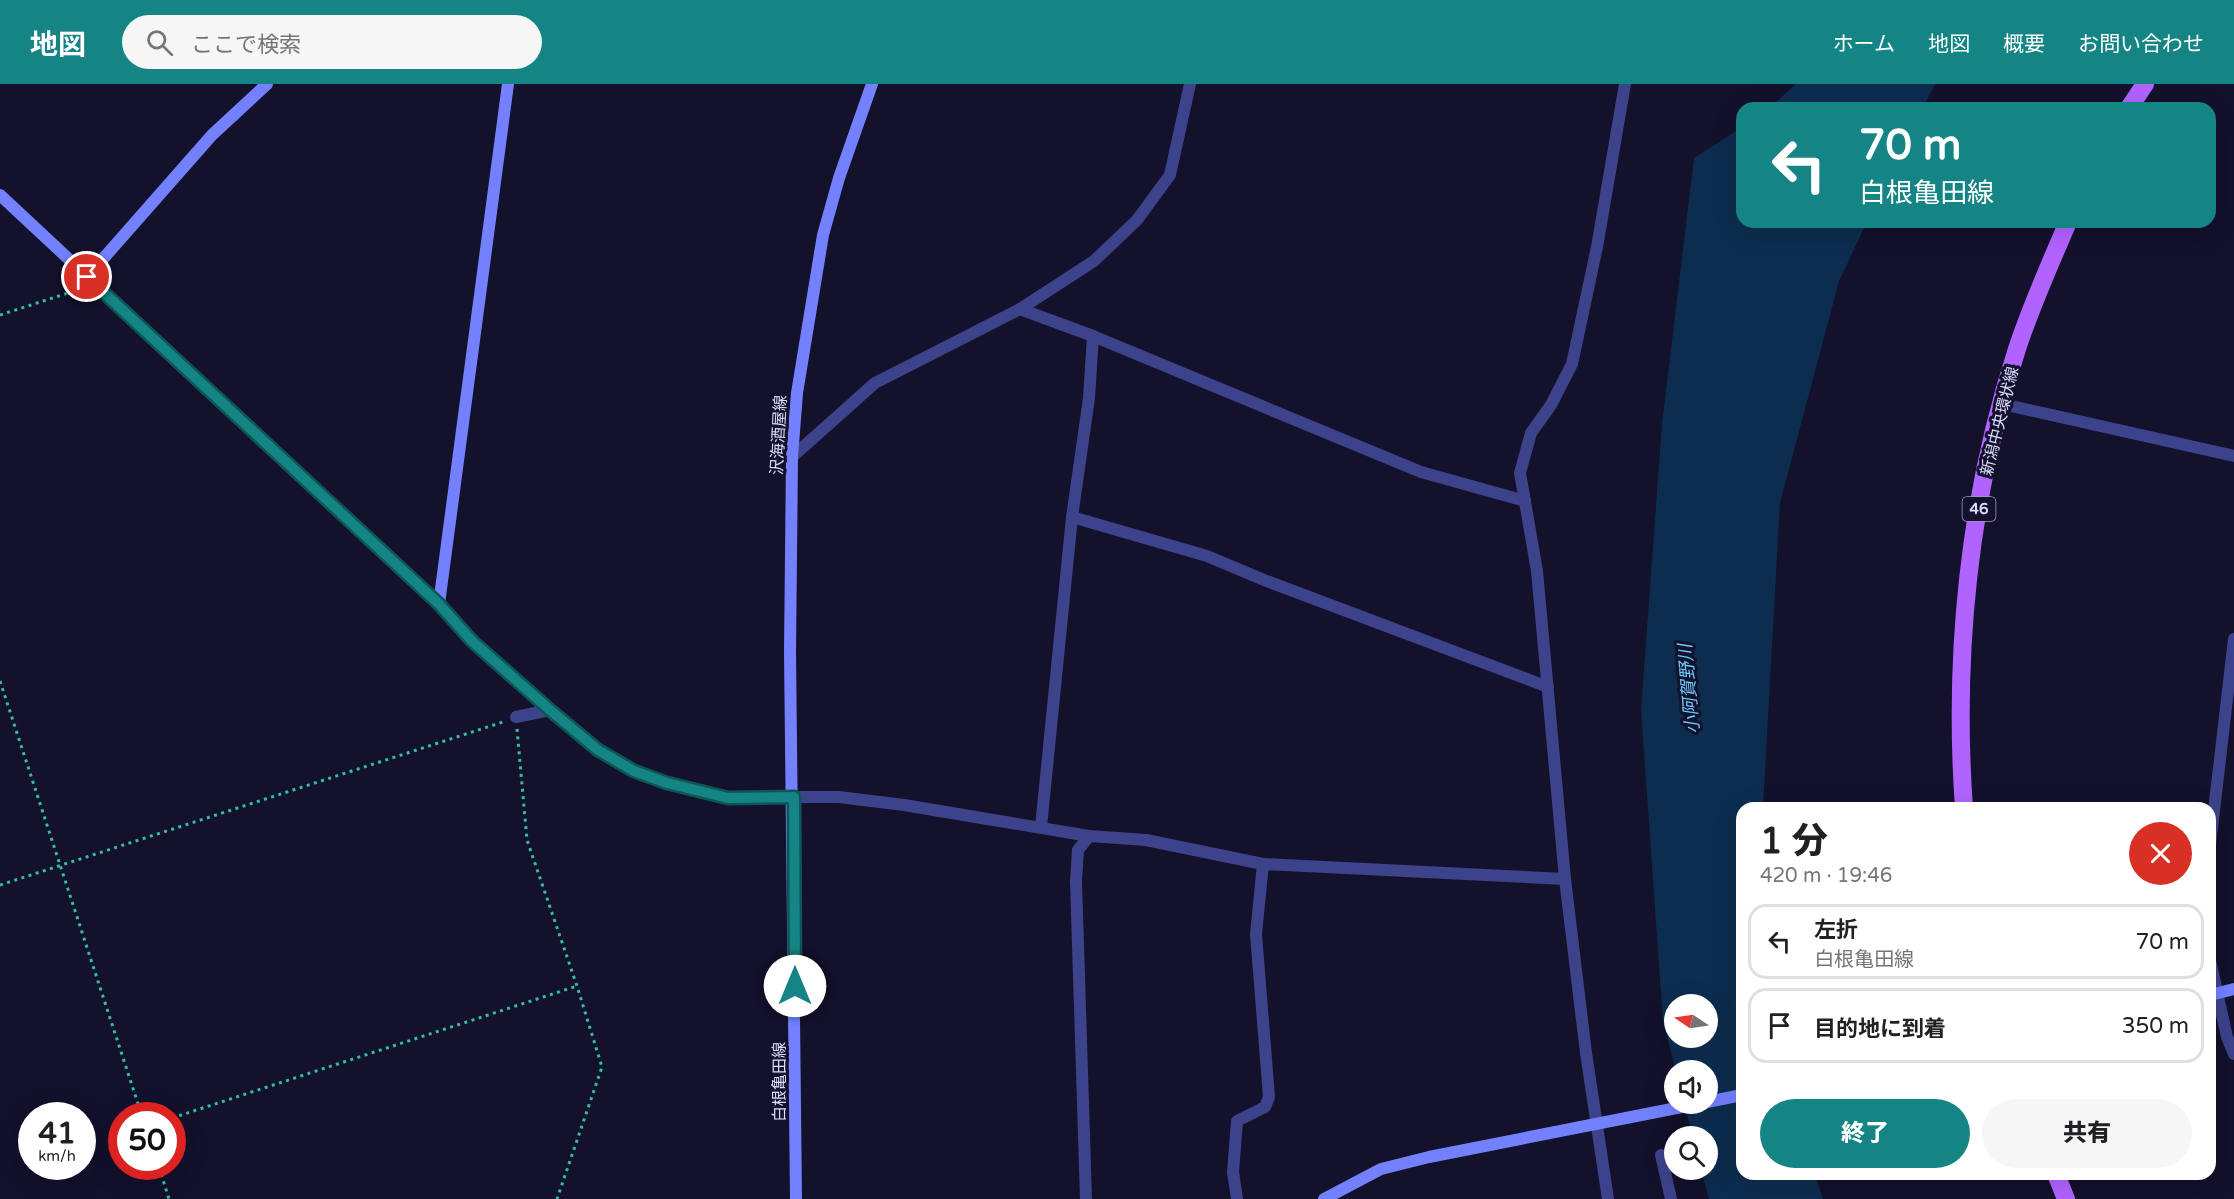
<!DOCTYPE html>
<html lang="ja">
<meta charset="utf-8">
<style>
body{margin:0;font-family:"Varela Round","Noto Sans JP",sans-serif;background:#f6f6f6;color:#202124;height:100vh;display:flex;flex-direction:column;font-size:22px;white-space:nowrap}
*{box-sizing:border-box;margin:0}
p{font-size:20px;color:#757577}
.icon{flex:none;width:33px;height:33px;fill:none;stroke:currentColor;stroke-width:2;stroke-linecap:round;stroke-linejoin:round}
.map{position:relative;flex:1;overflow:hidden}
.panel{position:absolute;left:1736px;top:718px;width:480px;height:378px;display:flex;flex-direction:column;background:#fff;border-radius:18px;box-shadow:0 6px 24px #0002}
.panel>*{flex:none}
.guide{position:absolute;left:1736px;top:18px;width:480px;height:126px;border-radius:18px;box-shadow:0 6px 24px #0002;background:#158484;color:#fff;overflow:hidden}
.needle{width:39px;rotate:283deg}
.buttons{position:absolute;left:1664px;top:910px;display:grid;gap:12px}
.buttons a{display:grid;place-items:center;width:54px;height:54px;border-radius:50%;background:#fff;box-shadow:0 6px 24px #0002;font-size:30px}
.speed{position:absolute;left:18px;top:1018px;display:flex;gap:12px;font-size:30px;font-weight:700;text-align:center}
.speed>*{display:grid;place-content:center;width:78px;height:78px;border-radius:50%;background:#fff;box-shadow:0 6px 24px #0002;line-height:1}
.speed small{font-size:15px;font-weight:400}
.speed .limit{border:9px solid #d22;background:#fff;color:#111}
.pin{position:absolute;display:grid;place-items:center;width:51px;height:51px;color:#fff;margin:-26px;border:3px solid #fff;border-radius:50%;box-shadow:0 2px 6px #0007}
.me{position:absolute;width:66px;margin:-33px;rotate:0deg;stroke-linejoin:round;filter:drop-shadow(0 0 4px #0008)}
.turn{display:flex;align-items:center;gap:21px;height:126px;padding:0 24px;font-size:27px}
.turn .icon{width:78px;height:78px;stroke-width:2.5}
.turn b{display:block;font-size:42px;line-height:51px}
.round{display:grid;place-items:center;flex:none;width:63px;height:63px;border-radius:32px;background:#f6f6f6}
.head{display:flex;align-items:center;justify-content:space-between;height:102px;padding:0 24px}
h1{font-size:36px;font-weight:800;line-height:45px}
.primary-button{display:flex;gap:12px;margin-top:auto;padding:12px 24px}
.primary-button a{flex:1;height:69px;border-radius:36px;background:#158484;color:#fff;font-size:24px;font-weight:800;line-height:69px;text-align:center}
.primary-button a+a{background:#f6f6f6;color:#202124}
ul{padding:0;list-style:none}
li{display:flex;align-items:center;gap:18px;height:75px;margin:0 12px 9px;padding:0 12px;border:3px solid #e0e0e0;border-radius:18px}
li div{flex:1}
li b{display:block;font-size:22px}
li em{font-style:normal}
header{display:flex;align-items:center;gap:36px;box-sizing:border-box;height:84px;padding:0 30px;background:#158484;color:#fff}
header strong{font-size:28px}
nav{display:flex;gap:33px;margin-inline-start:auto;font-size:21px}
.search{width:420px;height:54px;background:#f6f6f6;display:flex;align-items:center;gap:15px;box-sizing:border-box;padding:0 21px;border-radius:33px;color:#757577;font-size:22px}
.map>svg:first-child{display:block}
.water{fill:#0d2d4f;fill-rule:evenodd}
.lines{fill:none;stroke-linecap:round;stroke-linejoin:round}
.path{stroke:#31bea4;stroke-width:3;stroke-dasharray:3 4.5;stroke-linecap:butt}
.street{stroke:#3d438a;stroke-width:12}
.secondary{stroke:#7381ff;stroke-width:12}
.primary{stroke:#b163ff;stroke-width:18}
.route-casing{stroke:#0e5656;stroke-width:15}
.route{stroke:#158484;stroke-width:10}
.labels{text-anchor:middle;stroke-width:6;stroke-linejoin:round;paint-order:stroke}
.shield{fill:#13112b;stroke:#a09fbf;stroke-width:1.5}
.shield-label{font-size:15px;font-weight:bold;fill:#dcdcff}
.street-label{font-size:16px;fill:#dcdcff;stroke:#13112b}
.water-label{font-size:18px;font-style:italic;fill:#6accff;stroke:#13112b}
</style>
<header>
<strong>地図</strong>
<div class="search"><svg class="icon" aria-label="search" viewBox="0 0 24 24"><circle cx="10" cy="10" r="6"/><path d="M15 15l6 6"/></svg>ここで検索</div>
<nav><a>ホーム</a><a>地図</a><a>概要</a><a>お問い合わせ</a></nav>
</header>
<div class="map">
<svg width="2234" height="1115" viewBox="0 0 2234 1115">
<rect width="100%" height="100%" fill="#13112b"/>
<g class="water">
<polygon points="1796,0 1935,0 1923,24 1769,24"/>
<path d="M 1741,44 L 1742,138 L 1867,138 L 1839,197 L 1780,419 L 1763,724 L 1742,724 L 1742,1090 L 1815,1091 L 1823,1115 L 1709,1115 L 1701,1086 L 1707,1086 L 1707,1053 L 1693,1053 L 1684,1020 L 1707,1020 L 1707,987 L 1676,987 L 1663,937 L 1641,626 L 1662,340 L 1694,74 ZM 1674,921 L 1707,921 L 1707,954 L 1674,954 Z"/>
</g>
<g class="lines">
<g class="path">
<polyline points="0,231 71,208 77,202"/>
<polyline points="0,597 142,1032"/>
<polyline points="517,645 527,756 577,902 602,983 557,1115"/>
<polyline points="0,801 503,638"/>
<polyline points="172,1034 577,902"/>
<polyline points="159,1083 169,1115"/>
</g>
<g class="street">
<polyline points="1020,225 1093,252 1421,388 1525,417"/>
<polyline points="2002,320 2234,372"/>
<polyline points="792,373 875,299 1020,225 1094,177 1137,136 1170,91 1190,0"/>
<polyline points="1072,433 1207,472 1264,496 1548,603"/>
<polyline points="516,633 550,626"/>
<polyline points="793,713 839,713 904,721 1089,752 1146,756 1263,780 1565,795"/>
<polyline points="1041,743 1072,433 1089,314 1093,252"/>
<polyline points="2210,761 2234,555"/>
<polyline points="2210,876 2227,953 2234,970"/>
<polyline points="1661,1071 1671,1115"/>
<polyline points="1086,1115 1076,797 1078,766 1089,752"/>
<polyline points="1237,1115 1233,1088 1237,1037 1265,1023 1269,1013 1256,850 1263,780"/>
<polyline points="1608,1115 1586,969 1565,795 1537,487 1520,389 1531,349 1551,321 1572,280 1597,163 1625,0"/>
</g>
<g class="secondary">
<polyline points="0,111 439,520 473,557 550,626 598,666 634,687 667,699 728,714 793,713"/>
<polyline points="87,193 212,51 267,0"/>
<polyline points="439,520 508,0"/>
<polyline points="2210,911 2234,905"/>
<polyline points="1707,1018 1742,1011"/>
<polyline points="796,1115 790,568 792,373 797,309 823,151 839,94 872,0"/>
<polyline points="1324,1115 1381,1085 1429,1073 1697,1020"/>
</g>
<g class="primary">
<polyline points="2129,24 2145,0"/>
<path d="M 1964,724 C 1953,571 1969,412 2017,265 C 2031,222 2050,180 2068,138"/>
<polyline points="2056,1090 2066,1115"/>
</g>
</g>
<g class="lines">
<g class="route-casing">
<polyline id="route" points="87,193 439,520 472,557 550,626 598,666 634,687 667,699 728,714 794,713 795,902"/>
</g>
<use href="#route" class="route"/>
</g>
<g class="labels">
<rect class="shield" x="1962.5" y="413" width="33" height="24" rx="4.5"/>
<g class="shield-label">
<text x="1979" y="430">46</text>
</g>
<g class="street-label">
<text transform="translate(1999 337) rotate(-76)" y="6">新潟中央環状線</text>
<text transform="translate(778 351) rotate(-87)" y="6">沢海酒屋線</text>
<text transform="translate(779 998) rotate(-90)" y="6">白根亀田線</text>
</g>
<g class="water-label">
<text transform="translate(1689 605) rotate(-95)" y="6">小阿賀野川</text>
</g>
</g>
</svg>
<div class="buttons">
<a><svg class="needle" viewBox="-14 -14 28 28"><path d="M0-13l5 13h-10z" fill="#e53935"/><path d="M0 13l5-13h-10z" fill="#757577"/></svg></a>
<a><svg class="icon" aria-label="sound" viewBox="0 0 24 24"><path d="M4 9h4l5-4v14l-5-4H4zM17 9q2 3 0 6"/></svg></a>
<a><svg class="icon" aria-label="search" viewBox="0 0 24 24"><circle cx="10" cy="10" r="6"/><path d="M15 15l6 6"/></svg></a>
</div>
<div class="speed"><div>41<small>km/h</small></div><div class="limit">50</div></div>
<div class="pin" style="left:87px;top:193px;background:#d93025"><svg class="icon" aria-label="arrive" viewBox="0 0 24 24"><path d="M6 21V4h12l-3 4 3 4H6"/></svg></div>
<svg class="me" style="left:795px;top:902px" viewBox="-20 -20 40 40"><circle r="19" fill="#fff"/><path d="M0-13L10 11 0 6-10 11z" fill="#158484"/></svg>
<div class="guide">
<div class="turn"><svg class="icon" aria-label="left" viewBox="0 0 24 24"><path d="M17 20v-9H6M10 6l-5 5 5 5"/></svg><div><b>70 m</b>白根亀田線</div></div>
</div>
<section class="panel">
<div class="head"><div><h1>1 分</h1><p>420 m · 19:46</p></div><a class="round" style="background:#d93025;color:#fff"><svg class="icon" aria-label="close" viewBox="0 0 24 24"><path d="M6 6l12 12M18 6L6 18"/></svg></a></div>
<ul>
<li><svg class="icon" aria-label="left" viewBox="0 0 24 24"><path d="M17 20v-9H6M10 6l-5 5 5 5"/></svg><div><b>左折</b><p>白根亀田線</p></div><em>70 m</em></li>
<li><svg class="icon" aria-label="arrive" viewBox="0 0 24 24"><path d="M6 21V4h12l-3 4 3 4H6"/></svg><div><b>目的地に到着</b></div><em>350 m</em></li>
</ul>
<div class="primary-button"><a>終了</a><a>共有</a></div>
</section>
</div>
